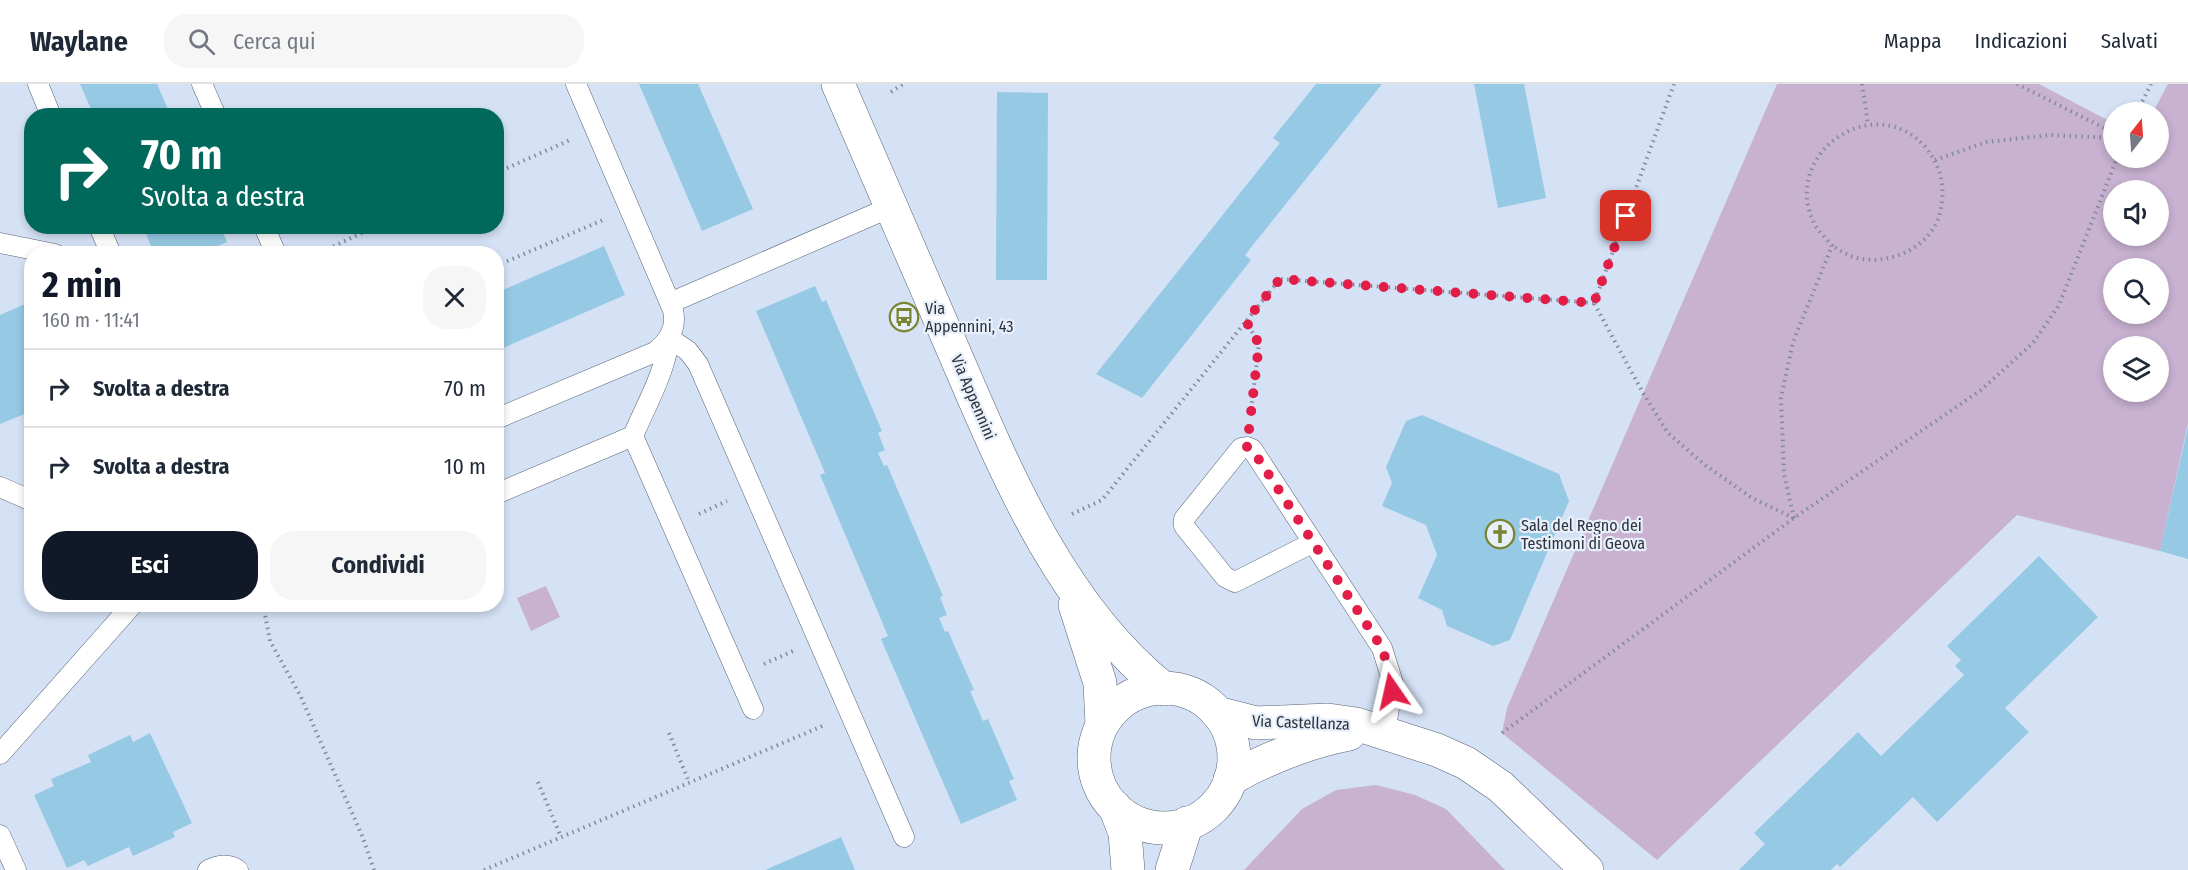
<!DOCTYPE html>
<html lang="it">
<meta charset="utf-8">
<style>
body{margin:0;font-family:"Fira Sans Condensed",sans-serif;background:#f6f6f7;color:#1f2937;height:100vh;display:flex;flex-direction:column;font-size:22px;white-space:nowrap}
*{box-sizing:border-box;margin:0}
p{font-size:20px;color:#747a83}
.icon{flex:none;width:33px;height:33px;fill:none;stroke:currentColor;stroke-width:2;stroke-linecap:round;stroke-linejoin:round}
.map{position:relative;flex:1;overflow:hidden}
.panel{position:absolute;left:24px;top:162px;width:480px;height:366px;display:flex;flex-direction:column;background:#fff;border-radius:24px;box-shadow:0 3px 9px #0003}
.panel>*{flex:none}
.hud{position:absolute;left:24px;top:24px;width:480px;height:126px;border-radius:24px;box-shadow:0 3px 9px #0003;background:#00695c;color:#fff;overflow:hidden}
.needle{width:39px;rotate:17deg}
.fabs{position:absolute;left:2103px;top:18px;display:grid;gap:12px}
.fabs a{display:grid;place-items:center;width:66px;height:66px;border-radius:50%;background:#fff;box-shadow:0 3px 9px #0003;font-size:30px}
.pin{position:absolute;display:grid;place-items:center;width:51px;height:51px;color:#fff;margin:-26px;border-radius:12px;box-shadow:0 3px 9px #0006}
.me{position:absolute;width:66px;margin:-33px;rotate:349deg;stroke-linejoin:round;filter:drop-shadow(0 0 4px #0008)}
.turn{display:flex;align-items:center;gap:21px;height:126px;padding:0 18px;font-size:27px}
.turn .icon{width:78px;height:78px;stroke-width:2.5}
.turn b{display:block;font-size:42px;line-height:51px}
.round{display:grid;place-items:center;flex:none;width:63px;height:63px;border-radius:24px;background:#f6f6f7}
.headline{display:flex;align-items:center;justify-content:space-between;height:102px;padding:0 18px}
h1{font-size:36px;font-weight:700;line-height:45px;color:#111827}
.primary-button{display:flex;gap:12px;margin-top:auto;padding:12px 18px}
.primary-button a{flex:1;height:69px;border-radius:24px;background:#111827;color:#fff;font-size:24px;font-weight:700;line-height:69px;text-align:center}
.primary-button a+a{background:#f6f6f7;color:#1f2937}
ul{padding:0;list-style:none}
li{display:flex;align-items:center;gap:18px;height:78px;padding:0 18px;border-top:2px solid #e0e1e3}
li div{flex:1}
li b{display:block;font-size:22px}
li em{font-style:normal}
header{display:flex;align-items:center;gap:36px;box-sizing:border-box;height:84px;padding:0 30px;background:#fff;border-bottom:2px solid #e0e1e3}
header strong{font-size:28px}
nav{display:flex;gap:33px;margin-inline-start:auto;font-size:21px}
.search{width:420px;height:54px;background:#f6f6f7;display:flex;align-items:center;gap:15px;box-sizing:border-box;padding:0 21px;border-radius:24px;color:#747a83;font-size:22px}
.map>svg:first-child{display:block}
.green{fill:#c8b1d1;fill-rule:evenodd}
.building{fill:#96c9e3}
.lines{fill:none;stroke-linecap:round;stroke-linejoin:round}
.service-casing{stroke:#576273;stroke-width:21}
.minor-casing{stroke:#576273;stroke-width:34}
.path{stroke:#828b9a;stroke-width:4;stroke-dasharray:1.5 4.5;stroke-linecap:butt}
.service{stroke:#fff;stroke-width:20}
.minor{stroke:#fff;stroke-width:33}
.route{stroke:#e11d48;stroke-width:10;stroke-dasharray:0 18}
.labels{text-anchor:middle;stroke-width:4.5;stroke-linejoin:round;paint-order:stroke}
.poi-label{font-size:16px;fill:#2e333b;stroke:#e7effb;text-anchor:start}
.street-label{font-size:16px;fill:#2e333b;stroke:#e7effb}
</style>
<header>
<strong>Waylane</strong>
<div class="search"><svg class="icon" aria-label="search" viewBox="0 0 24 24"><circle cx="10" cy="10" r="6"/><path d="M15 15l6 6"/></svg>Cerca qui</div>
<nav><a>Mappa</a><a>Indicazioni</a><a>Salvati</a></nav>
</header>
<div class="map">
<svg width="2188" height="786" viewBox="0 0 2188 786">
<rect width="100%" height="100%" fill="#d5e2f6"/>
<g class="green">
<path d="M 1777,0 L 2039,0 L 2113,39 L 2114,74 L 2158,74 L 2158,28 L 2153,28 L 2168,0 L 2188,0 L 2188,339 L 2160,467 L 2017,431 L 1657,776 L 1502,649 L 1507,624 ZM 2114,106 L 2158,106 L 2158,152 L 2114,152 ZM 2114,184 L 2158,184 L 2158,230 L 2114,230 ZM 2114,262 L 2158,262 L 2158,308 L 2114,308 Z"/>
<polygon points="546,502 560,533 531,547 517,514"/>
<polygon points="1376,701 1415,711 1446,725 1505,786 1244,786 1302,725 1336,706"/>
</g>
<g class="building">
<polygon points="80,0 157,0 171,32 94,32"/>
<polygon points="639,0 698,0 753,125 702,147"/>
<polygon points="1316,0 1382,0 1245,171 1251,176 1142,314 1096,290 1280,59 1273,54"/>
<polygon points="1474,0 1524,0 1546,114 1498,124"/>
<polygon points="997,8 1048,9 1047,196 996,196"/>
<polygon points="143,142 220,142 227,158 200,170 154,170"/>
<polygon points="604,162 625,211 496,267 496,209"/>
<polygon points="815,202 822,218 826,216 882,347 878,349 885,366 878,369 884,382 887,381 943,512 940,513 947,531 939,534 945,548 948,547 974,606 970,607 983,637 988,635 1014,695 1009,697 1017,716 961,740 881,555 888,552 820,391 825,389 756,227"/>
<polygon points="32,217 32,327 0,340 0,231"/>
<polygon points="1422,331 1559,390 1569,417 1510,556 1493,562 1447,542 1442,526 1418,514 1437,471 1426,441 1382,422 1392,399 1386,383 1406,337"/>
<polygon points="2188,342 2188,475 2160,467"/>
<polygon points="2039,472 2098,533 2005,624 2029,648 1937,738 1913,713 1840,783 1837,780 1831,786 1739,786 1765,760 1754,749 1858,648 1881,672 1964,591 1955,582 1961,576 1947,562"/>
<polygon points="150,649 192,739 173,748 175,753 133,772 129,763 88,782 84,776 67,784 34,711 54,702 51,695 91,678 88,671 130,651 133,658"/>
<polygon points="841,753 855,786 765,786"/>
</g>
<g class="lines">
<g class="service-casing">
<g id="service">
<polyline points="38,0 51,32"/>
<polyline points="202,0 216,32"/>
<polyline points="99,142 111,170"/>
<polyline points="264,142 276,170"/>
<polyline points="0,159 55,170"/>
<polyline points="670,219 891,123"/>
<path d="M 496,335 L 655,268 C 669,257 677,244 673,226 L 576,0"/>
<path d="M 633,352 C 646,321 666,287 669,254 L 688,267 L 698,280 L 904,753"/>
<polyline points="0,403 32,417"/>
<polyline points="496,410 633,352 753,625"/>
<polyline points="1312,459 1235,498 1225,493 1184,442 1184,435 1241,364 1247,363 1252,365 1382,564 1393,599 1385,649"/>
<polyline points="0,670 133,520"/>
<polyline points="0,751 16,786"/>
<path d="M 208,786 C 219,781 228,779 238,786"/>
</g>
</g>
<g class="minor-casing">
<g id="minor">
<path d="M 838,0 C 875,84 911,169 948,254 C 1001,376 1056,519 1164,605"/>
<polyline points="1075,521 1100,599 1102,641"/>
<circle cx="1164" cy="674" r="70"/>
<polyline points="1217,629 1256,639 1328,636 1356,640 1437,666 1466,679 1501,703 1587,786"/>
<path d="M 1230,695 C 1268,674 1307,658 1349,650"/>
<polyline points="1115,723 1125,749 1128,786"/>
<polyline points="1172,786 1187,739"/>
</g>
</g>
<g class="path">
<polyline points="1674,0 1594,219 1643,309 1668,349 1705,381 1752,414 1794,434"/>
<polyline points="1862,0 1868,40"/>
<polyline points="2017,0 2114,49"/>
<polyline points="891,8 903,0"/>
<polyline points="2137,28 2151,0"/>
<polyline points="1935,76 1986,58 2050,51 2114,54"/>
<polyline points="496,89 570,56"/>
<polyline points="317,170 377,142"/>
<polyline points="496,182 603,136"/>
<polyline points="1246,237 1259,260 1250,335"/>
<polyline points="699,430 727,417"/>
<polyline points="1072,430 1102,416 1280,195 1594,219"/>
<path d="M 1794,434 L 1784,390 L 1781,314 L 1793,258 L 1832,162 C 1827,155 1819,148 1815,141 C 1778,70 1876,3 1927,65 C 1941,83 1945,102 1941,124 C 1935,162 1891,182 1857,174 C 1848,172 1840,166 1832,162"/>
<polyline points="263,520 270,557 301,613 363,754 374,786"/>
<polyline points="764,580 793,567"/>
<polyline points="669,649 689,698"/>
<polyline points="1502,649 1794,434 1981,306 2033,259 2059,221 2117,74"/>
<polyline points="538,698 561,753"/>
<polyline points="484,786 825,641"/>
</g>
<use href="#service" class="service"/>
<use href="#minor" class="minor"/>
</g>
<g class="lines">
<polyline class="route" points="1392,607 1393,599 1382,564 1252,365 1247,363 1259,260 1246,237 1280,195 1594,219 1626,132"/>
</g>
<defs>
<g id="bus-ring" transform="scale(1.5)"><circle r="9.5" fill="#e7effb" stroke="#7b8531" stroke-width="1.5"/><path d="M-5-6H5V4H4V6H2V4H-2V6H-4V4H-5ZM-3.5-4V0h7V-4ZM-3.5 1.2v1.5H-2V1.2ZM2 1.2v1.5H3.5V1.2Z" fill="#7b8531"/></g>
<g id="church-ring" transform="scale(1.5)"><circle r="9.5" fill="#e7effb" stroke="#7b8531" stroke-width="1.5"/><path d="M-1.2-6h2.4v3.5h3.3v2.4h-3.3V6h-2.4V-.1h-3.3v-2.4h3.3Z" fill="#7b8531"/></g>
</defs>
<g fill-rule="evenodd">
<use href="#bus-ring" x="904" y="233"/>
<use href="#church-ring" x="1500" y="450"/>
</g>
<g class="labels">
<g class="poi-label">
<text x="925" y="230">Via<tspan x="925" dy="18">Appennini, 43</tspan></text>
<text x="1521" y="447">Sala del Regno dei<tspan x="1521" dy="18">Testimoni di Geova</tspan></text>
</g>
<g class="street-label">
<text transform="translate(974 313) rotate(67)" y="6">Via Appennini</text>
<text transform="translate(1301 638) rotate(2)" y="6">Via Castellanza</text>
</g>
</g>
</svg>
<div class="fabs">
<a><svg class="needle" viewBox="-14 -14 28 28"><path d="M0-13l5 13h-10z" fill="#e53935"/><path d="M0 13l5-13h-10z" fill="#747a83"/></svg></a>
<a><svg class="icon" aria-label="sound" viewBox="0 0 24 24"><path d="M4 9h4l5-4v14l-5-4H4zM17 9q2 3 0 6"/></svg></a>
<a><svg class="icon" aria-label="search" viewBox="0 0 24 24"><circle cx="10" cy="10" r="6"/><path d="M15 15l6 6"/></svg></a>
<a><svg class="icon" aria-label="layers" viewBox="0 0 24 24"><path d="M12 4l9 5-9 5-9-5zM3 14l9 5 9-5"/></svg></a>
</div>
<div class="pin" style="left:1626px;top:132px;background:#d93025"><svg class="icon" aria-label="arrive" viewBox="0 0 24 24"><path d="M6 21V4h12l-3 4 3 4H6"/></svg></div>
<svg class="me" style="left:1392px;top:607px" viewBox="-20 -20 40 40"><path d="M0-17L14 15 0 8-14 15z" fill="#e11d48" stroke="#fff" stroke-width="4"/></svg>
<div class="hud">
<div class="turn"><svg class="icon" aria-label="right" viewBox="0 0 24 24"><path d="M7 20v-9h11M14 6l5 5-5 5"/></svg><div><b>70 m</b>Svolta a destra</div></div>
</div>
<section class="panel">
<div class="headline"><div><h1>2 min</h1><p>160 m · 11:41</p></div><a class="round"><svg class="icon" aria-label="close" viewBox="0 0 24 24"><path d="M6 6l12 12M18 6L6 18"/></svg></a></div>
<ul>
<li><svg class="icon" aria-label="right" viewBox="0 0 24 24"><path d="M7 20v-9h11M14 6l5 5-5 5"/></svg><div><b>Svolta a destra</b></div><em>70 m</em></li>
<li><svg class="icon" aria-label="right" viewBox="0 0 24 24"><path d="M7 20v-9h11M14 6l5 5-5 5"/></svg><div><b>Svolta a destra</b></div><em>10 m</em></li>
</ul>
<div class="primary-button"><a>Esci</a><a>Condividi</a></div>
</section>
</div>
